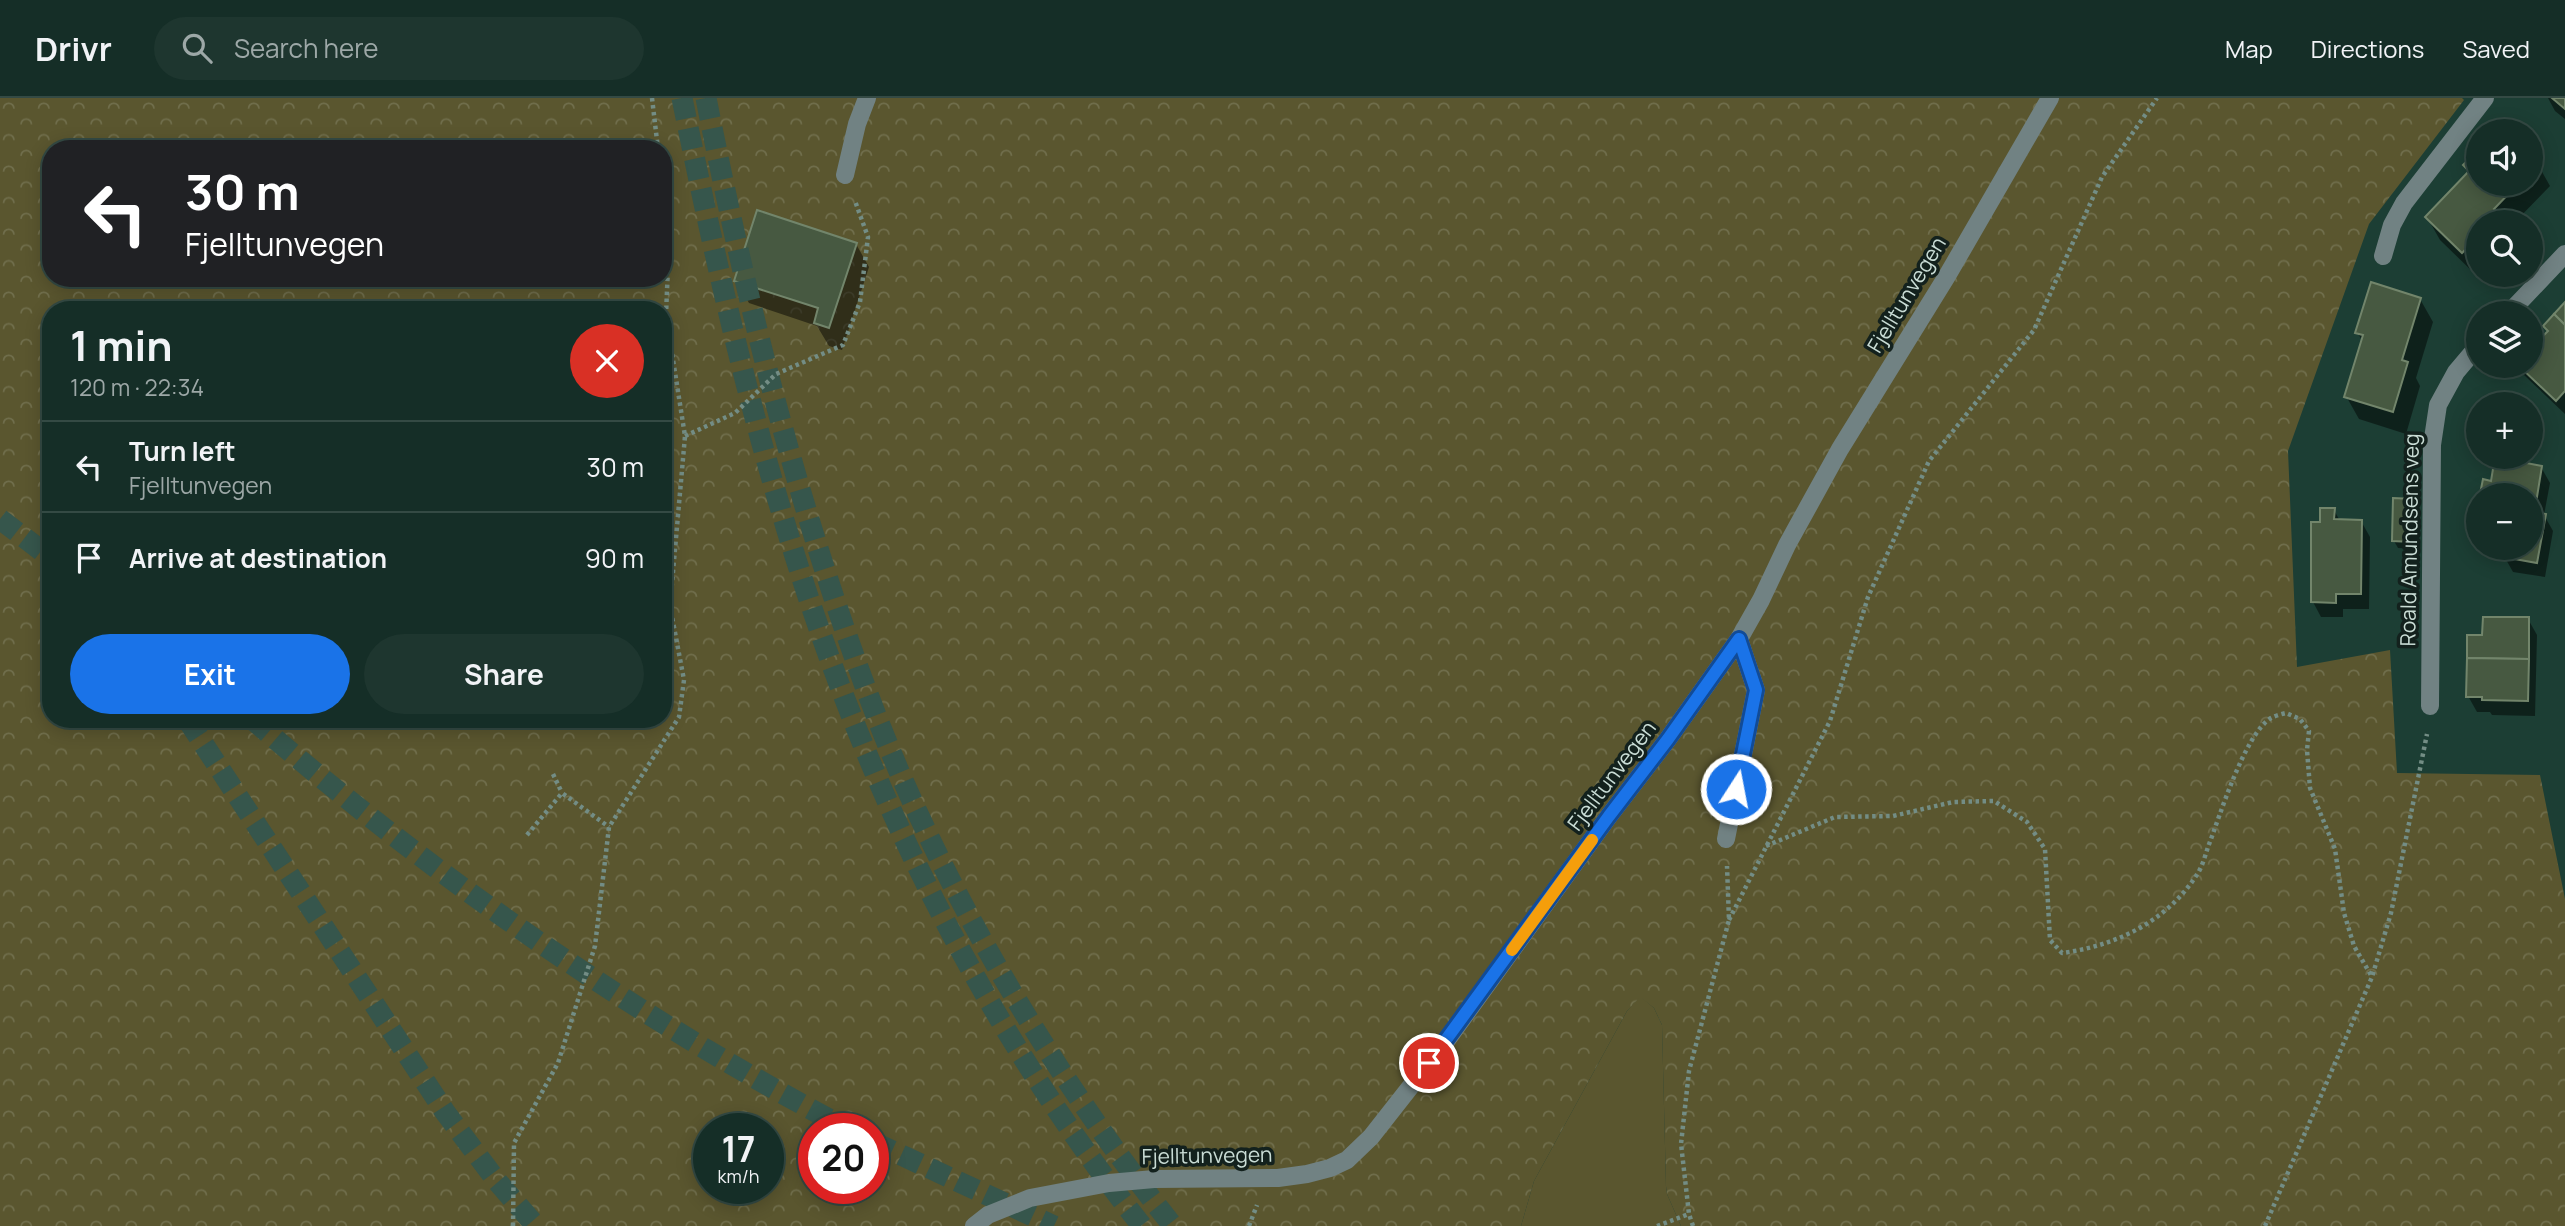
<!DOCTYPE html>
<meta charset="utf-8">
<style>
body{margin:0;font-family:Manrope,sans-serif;background:#1e362f;color:#f1f3f6;height:100vh;display:flex;flex-direction:column;font-size:26px;white-space:nowrap}
*{box-sizing:border-box;margin:0}
p{font-size:23px;color:#9da8a7}
.icon{flex:none;width:38px;height:38px;fill:none;stroke:currentColor;stroke-width:2;stroke-linecap:round;stroke-linejoin:round}
.map{position:relative;flex:1;overflow:hidden}
.details{position:absolute;left:42px;top:203px;width:630px;height:427px;display:flex;flex-direction:column;background:#152e27;border-radius:28px;box-shadow:0 4px 18px #0003,0 0 0 2px #344a44}
.details>*{flex:none}
.banner{position:absolute;left:42px;top:42px;width:630px;height:147px;border-radius:28px;box-shadow:0 4px 18px #0003,0 0 0 2px #344a44;background:#202124;color:#fff;overflow:hidden}
.buttons{position:absolute;left:2466px;top:21px;display:grid;gap:14px}
.buttons a{display:grid;place-items:center;width:77px;height:77px;border-radius:50%;background:#152e27;box-shadow:0 4px 18px #0003,0 0 0 2px #344a44;font-size:35px}
.speed{position:absolute;left:693px;top:1015px;display:flex;gap:14px;font-size:35px;font-weight:700;text-align:center}
.speed>*{display:grid;place-content:center;width:91px;height:91px;border-radius:50%;background:#152e27;box-shadow:0 4px 18px #0003,0 0 0 2px #344a44;line-height:1}
.speed small{font-size:18px;font-weight:400}
.speed .limit{border:10px solid #d22;background:#fff;color:#111}
.pin{position:absolute;display:grid;place-items:center;width:60px;height:60px;color:#fff;margin:-30px;border:4px solid #fff;border-radius:50%;box-shadow:0 2px 7px #0007}
.me{position:absolute;width:77px;margin:-38px;rotate:11deg;stroke-linejoin:round;filter:drop-shadow(0 0 5px #0008)}
.turn{display:flex;align-items:center;gap:24px;height:147px;padding:0 28px;font-size:32px}
.turn .icon{width:91px;height:91px;stroke-width:2.5}
.turn b{display:block;font-size:49px;line-height:60px}
.round{display:grid;place-items:center;flex:none;width:74px;height:74px;border-radius:37px;background:#1e362f}
.headline{display:flex;align-items:center;justify-content:space-between;height:119px;padding:0 28px}
h1{font-size:42px;font-weight:700;line-height:52px}
.button{display:flex;gap:14px;margin-top:auto;padding:14px 28px}
.button a{flex:1;height:80px;border-radius:42px;background:#1a73e8;color:#fff;font-size:28px;font-weight:700;line-height:80px;text-align:center}
.button a+a{background:#1e362f;color:#f1f3f6}
ul{padding:0;list-style:none}
li{display:flex;align-items:center;gap:21px;height:91px;padding:0 28px;border-top:2px solid #344a44}
li div{flex:1}
li b{display:block;font-size:26px}
li em{font-style:normal}
header{display:flex;align-items:center;gap:42px;box-sizing:border-box;height:98px;padding:0 35px;background:#152e27;border-bottom:2px solid #344a44}
header strong{font-size:33px}
nav{display:flex;gap:38px;margin-inline-start:auto;font-size:24px}
.search{width:490px;height:63px;background:#1e362f;display:flex;align-items:center;gap:18px;box-sizing:border-box;padding:0 24px;border-radius:38px;color:#9da8a7;font-size:26px}
.map>svg:first-child{display:block}
.grass{fill:#5a562f}
.forest{fill:url(#forest-crowns);fill-rule:evenodd}
.shadow{fill:#0007}
.building{fill:#475941;stroke:#72856b;stroke-width:2}
.lines{fill:none;stroke-linecap:round;stroke-linejoin:round}
.highway-tunnel{stroke:#36564c;stroke-width:21;stroke-dasharray:21 10;stroke-linecap:butt}
.path{stroke:#738d85;stroke-width:4.5;stroke-dasharray:3.5 3.5;stroke-linecap:butt}
.minor{stroke:#718283;stroke-width:18}
.route-casing{stroke:#114b97;stroke-width:18}
.route{stroke:#1a73e8;stroke-width:12}
.slow{stroke:#f59e0b;stroke-width:12}
.labels{text-anchor:middle;stroke-width:7;stroke-linejoin:round;paint-order:stroke}
.street-label{font-size:21px;fill:#c9dcd5;stroke:#13211d}
</style>
<header>
<strong>Drivr</strong>
<div class="search"><svg class="icon" aria-label="search" viewBox="0 0 24 24"><circle cx="10" cy="10" r="6"/><path d="M15 15l6 6"/></svg>Search here</div>
<nav><a>Map</a><a>Directions</a><a>Saved</a></nav>
</header>
<div class="map">
<svg width="2565" height="1128" viewBox="0 0 2565 1128">
<defs>
<pattern id="forest-crowns" width="20" height="18" patternUnits="userSpaceOnUse" patternTransform="scale(1.75)"><rect width="20" height="18" fill="#5a562f"/><path d="M2 6a3 3 0 1 1 6 0M12 15a3 3 0 1 1 6 0" fill="none" stroke="#706e4c"/></pattern>
</defs>
<rect width="100%" height="100%" fill="#1c3e34"/>
<polygon class="grass" points="1640,898 1654,910 1662,927 1666,1088 1667,1096 1681,1128 1521,1128 1534,1083 1627,913"/>
<path class="forest" d="M 0,0 L 2462,0 L 2464,2 L 2369,126 L 2288,353 L 2297,569 L 2390,552 L 2397,675 L 2540,677 L 2565,801 L 2565,1128 L 1681,1128 L 1667,1096 L 1666,1088 L 1662,927 L 1654,910 L 1640,899 L 1627,913 L 1534,1083 L 1521,1128 L 0,1128 ZM 51,51 L 663,51 L 663,180 L 51,180 ZM 51,212 L 663,212 L 663,621 L 51,621 ZM 709,1031 L 768,1031 L 768,1090 L 709,1090 ZM 814,1031 L 873,1031 L 873,1090 L 814,1090 Z"/>
<g class="shadow">
<polygon points="2548,0 2565,0 2565,21 2555,13"/>
<polygon points="2478,54 2478,86 2530,86 2530,59 2537,65 2550,88 2515,124 2478,124 2476,177 2440,142 2427,119 2470,75 2465,67"/>
<polygon points="856,146 869,169 842,252 829,248 817,228 749,205 736,183"/>
<polygon points="2420,201 2433,224 2416,280 2420,288 2406,336 2359,321 2346,298 2363,244 2357,234"/>
<polygon points="2565,207 2565,316 2524,277 2519,268 2530,268"/>
<polygon points="2541,369 2550,385 2544,417 2553,433 2545,479 2513,474 2504,458 2505,453 2491,450 2530,450 2530,397 2481,397 2484,383 2493,385"/>
<polygon points="2412,402 2416,410 2415,451 2398,450 2394,443"/>
<polygon points="2334,412 2340,423 2361,423 2370,439 2369,511 2343,511 2343,519 2321,519 2313,504 2322,425"/>
<polygon points="2528,521 2537,537 2535,618 2492,617 2490,614 2477,614 2468,598 2484,539"/>
</g>
<g class="building">
<polygon points="2552,0 2565,0 2565,11"/>
<polygon points="2478,52 2478,86 2518,86 2494,111 2500,116 2492,124 2478,124 2478,139 2462,155 2425,119 2469,73 2463,67"/>
<polygon points="2530,57 2538,64 2530,72"/>
<polygon points="757,112 857,145 829,230 814,225 818,210 734,183"/>
<polygon points="2371,184 2421,200 2402,262 2408,264 2393,314 2344,299 2363,237 2355,235"/>
<polygon points="2565,204 2565,227 2554,216"/>
<polygon points="2554,216 2565,227 2565,293 2556,303 2519,268 2530,268 2530,251 2548,233 2543,228"/>
<polygon points="2495,359 2542,368 2536,405 2530,404 2530,397 2480,396 2483,381 2491,383"/>
<polygon points="2393,400 2413,401 2412,444 2392,443"/>
<polygon points="2530,404 2536,405 2534,414 2546,416 2537,465 2503,459 2504,450 2530,450"/>
<polygon points="2320,410 2335,410 2334,421 2362,422 2361,496 2336,496 2336,505 2311,504 2311,424 2320,424"/>
<polygon points="2483,519 2529,519 2529,561 2467,560 2467,537 2482,537"/>
<polygon points="2467,560 2529,561 2528,603 2482,602 2482,599 2466,599"/>
</g>
<g class="lines">
<g class="highway-tunnel">
<path d="M 682,0 C 715,162 751,323 802,480 C 877,712 990,937 1142,1128"/>
<path d="M 706,0 C 745,197 793,392 862,580 C 932,773 1045,968 1173,1128"/>
<polyline points="0,421 51,460"/>
<polyline points="187,621 445,1014 496,1082 536,1128"/>
<path d="M 252,621 C 435,780 633,918 848,1031"/>
<polyline points="873,1044 1054,1128"/>
</g>
<g class="path">
<polyline points="652,0 658,51"/>
<polyline points="685,338 735,315 776,276 843,247 860,204 868,139 855,103"/>
<polyline points="553,676 562,695"/>
<polyline points="527,737 562,695 609,729"/>
<path d="M 1766,748 L 1835,719 L 1893,718 L 1953,704 L 1994,703 L 2027,724 L 2045,751 L 2050,842 L 2062,855 C 2115,848 2166,824 2196,778 C 2202,770 2205,758 2208,749 C 2220,718 2244,637 2271,620 C 2275,618 2281,616 2286,615 L 2300,621 L 2309,633 L 2307,652 L 2310,690 L 2335,751 L 2344,815 L 2354,848 L 2372,879"/>
<polyline points="1729,822 1830,623 1868,499 1929,363 2034,232 2102,79 2157,0"/>
<polyline points="513,1128 514,1045 558,965 595,848 609,729 679,619 684,582 670,508 685,338 666,217 670,120 663,80"/>
<polyline points="1249,1128 1257,1107"/>
<polyline points="1657,1128 1689,1116"/>
<polyline points="1693,1128 1689,1116 1681,1046 1689,973 1729,822 1727,768"/>
<polyline points="2265,1128 2372,879 2391,815 2427,636"/>
</g>
<g class="minor">
<polyline points="845,77 857,26 867,0"/>
<polyline points="2383,158 2392,127 2404,105 2485,0"/>
<polyline points="2509,215 2565,156"/>
<polyline points="2430,608 2432,347 2438,307 2456,274 2478,248"/>
<polyline points="1726,741 1756,592 1739,541"/>
<polyline points="974,1128 988,1117 1030,1100 1109,1085 1154,1081 1278,1080 1307,1076 1330,1070 1347,1062 1371,1039 1444,946 1609,718 1668,641 1739,541 1761,502 1787,447 1840,351 1947,178 2050,0"/>
</g>
</g>
<g class="lines">
<g class="route-casing">
<polyline id="route" points="1429,965 1609,718 1668,641 1739,541 1756,592 1736,691"/>
</g>
<use href="#route" class="route"/>
<polyline class="slow" points="1512,852 1592,742"/>
</g>
<g class="labels">
<g class="street-label">
<text transform="translate(1907 197) rotate(-59)" y="7">Fjelltunvegen</text>
<text transform="translate(2410 442) rotate(-89)" y="7">Roald Amundsens veg</text>
<text transform="translate(1612 678) rotate(-53)" y="7">Fjelltunvegen</text>
<text transform="translate(1207 1058) rotate(-1)" y="7">Fjelltunvegen</text>
</g>
</g>
</svg>
<div class="buttons">
<a><svg class="icon" aria-label="sound" viewBox="0 0 24 24"><path d="M4 9h4l5-4v14l-5-4H4zM17 9q2 3 0 6"/></svg></a>
<a><svg class="icon" aria-label="search" viewBox="0 0 24 24"><circle cx="10" cy="10" r="6"/><path d="M15 15l6 6"/></svg></a>
<a><svg class="icon" aria-label="layers" viewBox="0 0 24 24"><path d="M12 4l9 5-9 5-9-5zM3 14l9 5 9-5"/></svg></a>
<a>+</a>
<a>−</a>
</div>
<div class="speed"><div>17<small>km/h</small></div><div class="limit">20</div></div>
<div class="pin" style="left:1429px;top:965px;background:#d93025"><svg class="icon" aria-label="arrive" viewBox="0 0 24 24"><path d="M6 21V4h12l-3 4 3 4H6"/></svg></div>
<svg class="me" style="left:1736px;top:691px" viewBox="-20 -20 40 40"><circle r="17" fill="#1a73e8" stroke="#fff" stroke-width="3"/><path d="M0-11L8 9 0 5-8 9z" fill="#fff"/></svg>
<div class="banner">
<div class="turn"><svg class="icon" aria-label="left" viewBox="0 0 24 24"><path d="M17 20v-9H6M10 6l-5 5 5 5"/></svg><div><b>30 m</b>Fjelltunvegen</div></div>
</div>
<section class="details">
<div class="headline"><div><h1>1 min</h1><p>120 m · 22:34</p></div><a class="round" style="background:#d93025;color:#fff"><svg class="icon" aria-label="close" viewBox="0 0 24 24"><path d="M6 6l12 12M18 6L6 18"/></svg></a></div>
<ul>
<li><svg class="icon" aria-label="left" viewBox="0 0 24 24"><path d="M17 20v-9H6M10 6l-5 5 5 5"/></svg><div><b>Turn left</b><p>Fjelltunvegen</p></div><em>30 m</em></li>
<li><svg class="icon" aria-label="arrive" viewBox="0 0 24 24"><path d="M6 21V4h12l-3 4 3 4H6"/></svg><div><b>Arrive at destination</b></div><em>90 m</em></li>
</ul>
<div class="button"><a>Exit</a><a>Share</a></div>
</section>
</div>
